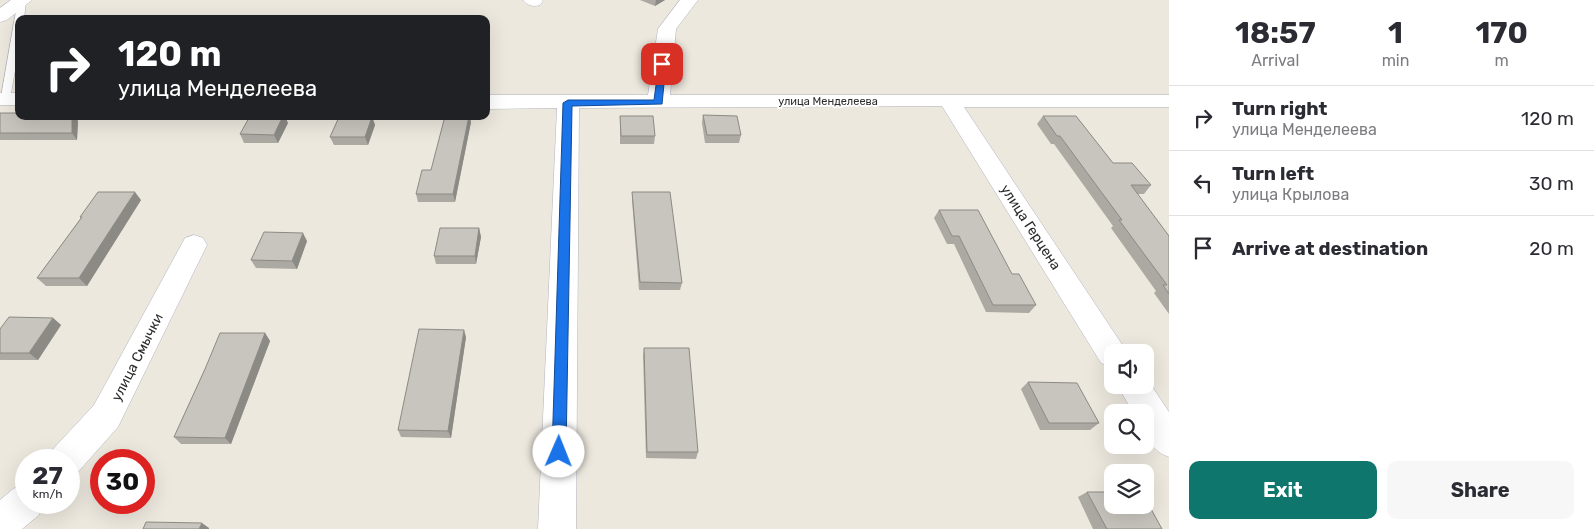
<!DOCTYPE html>
<meta charset="utf-8">
<style>
body{margin:0;font-family:Rubik,sans-serif;background:#f7f7f7;color:#2b2b33;height:100vh;display:flex;flex-direction:column;font-size:19px;white-space:nowrap}
*{box-sizing:border-box;margin:0}
p{font-size:16px;color:#7c7c81}
.icon{flex:none;width:28px;height:28px;fill:none;stroke:currentColor;stroke-width:2;stroke-linecap:round;stroke-linejoin:round}
.map{position:relative;flex:1;overflow:hidden}
.drawer{display:flex;flex-direction:column;background:#fff;width:425px}
.drawer>*{flex:none}
.guide{position:absolute;left:15px;top:15px;width:475px;height:105px;border-radius:10px;box-shadow:0 5px 20px #0002;background:#202124;color:#fff;overflow:hidden}
.fabs{position:absolute;left:1104px;top:344px;display:grid;gap:10px}
.fabs a{display:grid;place-items:center;width:50px;height:50px;border-radius:10px;background:#fff;box-shadow:0 5px 20px #0002;font-size:25px}
.speed{position:absolute;left:15px;top:449px;display:flex;gap:10px;font-size:25px;font-weight:700;text-align:center}
.speed>*{display:grid;place-content:center;width:65px;height:65px;border-radius:50%;background:#fff;box-shadow:0 5px 20px #0002;line-height:1}
.speed small{font-size:12px;font-weight:400}
.speed .limit{border:8px solid #d22;background:#fff;color:#111}
.pin{position:absolute;display:grid;place-items:center;width:42px;height:42px;color:#fff;margin:-21px;border-radius:10px;box-shadow:0 2px 8px #0006}
.me{position:absolute;width:55px;margin:-28px;rotate:1deg;stroke-linejoin:round;filter:drop-shadow(0 0 4px #0008)}
.turn{display:flex;align-items:center;gap:18px;height:105px;padding:0 20px;font-size:22px}
.turn .icon{width:65px;height:65px;stroke-width:2.5}
.turn b{display:block;font-size:35px;line-height:42px}
.eta{display:flex;justify-content:space-evenly;align-items:center;height:85px;text-align:center}
.eta b{font-size:30px;font-weight:700;line-height:35px}
.action{display:flex;gap:10px;margin-top:auto;padding:10px 20px}
.action a{flex:1;height:58px;border-radius:10px;background:#0f766e;color:#fff;font-size:20px;font-weight:700;line-height:58px;text-align:center}
.action a+a{background:#f7f7f7;color:#2b2b33}
ul{padding:0;list-style:none}
li{display:flex;align-items:center;gap:15px;height:65px;padding:0 20px;border-top:1px solid #e1e1e2}
li div{flex:1}
li b{display:block;font-size:19px}
li em{font-style:normal}
main{display:flex;flex:1;min-height:0}
.map>svg:first-child{display:block}
.lines{fill:none;stroke-linecap:round;stroke-linejoin:round}
.lane-casing{stroke:#b2b3be;stroke-width:1}
.street-casing{stroke:#b2b3be;stroke-width:1}
.lane{fill:#fff;fill-rule:evenodd}
.street{fill:#fff;fill-rule:evenodd}
.wall{fill:#aca9a3}
.shaded-wall{fill:#8c8a85}
.building{fill:#c8c5be;stroke:#8c8a85}
.route{fill:#1a73e8;stroke:#114b97}
.labels{text-anchor:middle;stroke-width:4;stroke-linejoin:round;paint-order:stroke}
.far-street-label{font-size:11px;fill:#2b2b2b;stroke:#fff}
.street-label{font-size:14px;fill:#2b2b2b;stroke:#fff}
</style>
<main>
<div class="map">
<svg width="1169" height="529" viewBox="0 0 1169 529">
<rect width="100%" height="100%" fill="#ede8de"/>
<g class="lines">
<g class="lane-casing">
<polygon id="lane" points="18,0 26,1 24,19 19,19 19,48 10,99 9,101 0,103"/>
</g>
<g class="street-casing">
<g id="street">
<polygon points="11,0 32,0 7,20 0,22 0,8"/>
<path d="M 523,0 L 542,0 L 543,1 L 540,5 C 533,7 528,6 523,0 Z"/>
<polygon points="680,0 698,0 676,29 670,95 1169,95 1169,107 964,107 1127,352 1112,352 1112,367 1101,363 942,106 579,108 576,529 538,529 557,108 486,109 486,95 648,95 658,29"/>
<rect x="0" y="93" width="19" height="12"/>
<polygon points="194,235 203,238 207,245 118,427 78,472 69,476 69,460 49,460 54,448 94,405 185,238"/>
<path d="M 1145,376 L 1169,412 L 1169,457 C 1147,448 1145,434 1145,412 L 1133,412 L 1117,385 L 1145,385 Z"/>
<polygon points="26,484 26,502 44,502 39,515 22,529 0,529 0,500 13,489"/>
</g>
</g>
<use href="#lane" class="lane"/>
<use href="#street" class="street"/>
</g>
<g class="wall">
<polygon points="640,0 665,0 655,6"/>
<polygon points="0,113 19,116 74,116 78,121 77,140 0,140"/>
<polygon points="703,115 741,135 739,143 705,143 702,123"/>
<polygon points="620,116 655,136 654,144 620,144"/>
<polygon points="1043,116 1113,163 1151,185 1144,194 1137,194 1169,236 1169,314 1154,293 1156,291 1111,228 1113,226 1054,144 1051,144 1037,124"/>
<polygon points="372,117 375,125 368,145 334,145 330,137"/>
<polygon points="471,122 455,202 418,202 416,194 431,170"/>
<polygon points="288,123 278,143 244,143 240,134"/>
<polygon points="632,192 682,283 680,290 639,290 632,200"/>
<polygon points="141,200 87,286 46,286 37,278 81,218 80,217"/>
<polygon points="939,210 1012,274 1036,305 1029,313 986,312 954,244 947,244 934,218"/>
<polygon points="479,228 481,237 476,264 436,264 434,256"/>
<polygon points="307,241 297,269 256,268 251,260"/>
<polygon points="53,318 61,325 38,360 0,360 0,329"/>
<polygon points="265,333 270,341 231,444 181,444 174,437 205,369"/>
<polygon points="466,337 451,438 401,437 398,430"/>
<polygon points="644,348 698,452 696,459 646,458 643,355"/>
<polygon points="1028,382 1099,423 1090,430 1040,430 1021,389"/>
<polygon points="1087,492 1162,529 1093,529 1078,497"/>
</g>
<g class="shaded-wall">
<polygon points="656,0 665,0 655,6"/>
<polygon points="72,116 74,116 78,121 77,140 72,133"/>
<polygon points="283,116 285,116 288,123 278,143 274,135"/>
<polygon points="469,116 470,116 471,122 455,202 453,194"/>
<polygon points="372,117 375,125 368,145 365,137"/>
<polygon points="135,192 141,200 87,286 79,278"/>
<polygon points="479,228 481,237 476,264 475,256"/>
<polygon points="303,233 307,241 297,269 292,261"/>
<polygon points="53,318 61,325 38,360 29,353"/>
<polygon points="464,330 466,337 451,438 448,431"/>
<polygon points="265,333 270,341 231,444 225,438"/>
<polygon points="202,523 209,528 209,529 199,529"/>
</g>
<g class="building">
<polygon points="0,113 19,113 19,116 72,116 72,133 0,133"/>
<polygon points="703,115 737,116 741,135 707,135"/>
<polygon points="250,116 283,116 274,135 240,134"/>
<polygon points="445,116 469,116 453,194 416,194 422,170 431,170"/>
<polygon points="620,116 653,116 655,136 621,136"/>
<polygon points="1043,116 1076,116 1113,163 1132,163 1151,185 1131,185 1169,236 1169,294 1163,285 1167,285 1119,220 1122,220 1060,136 1057,136"/>
<polygon points="339,117 372,117 365,137 330,137"/>
<polygon points="98,192 135,192 79,278 37,278 82,217 80,217"/>
<polygon points="632,192 670,192 682,283 640,282"/>
<polygon points="939,210 978,210 1012,274 1019,274 1036,305 993,305 959,236 952,236"/>
<polygon points="440,228 479,228 475,256 434,256"/>
<polygon points="264,232 303,233 292,261 251,260"/>
<polygon points="9,317 53,318 29,353 0,353 0,329"/>
<polygon points="419,329 464,330 448,431 398,430"/>
<polygon points="220,333 265,333 225,438 174,437 205,369"/>
<polygon points="644,348 689,348 698,452 647,452"/>
<polygon points="1028,382 1077,383 1099,423 1049,423"/>
<polygon points="1087,492 1112,492 1112,505 1145,505 1145,498 1162,529 1107,529"/>
<polygon points="146,522 202,523 199,529 143,529"/>
</g>
<polygon class="route" points="659,63 666,64 662,104 572,106 566,452 564,456 559,458 554,456 552,452 563,103 568,100 654,100"/>
<g class="labels">
<g class="far-street-label">
<text x="828" y="105">улица Менделеева</text>
</g>
<g class="street-label">
<text transform="translate(1031 227) rotate(57)" y="5">улица Герцена</text>
<text transform="translate(137 357) rotate(-63)" y="5">улица Смычки</text>
</g>
</g>
</svg>
<div class="fabs">
<a><svg class="icon" aria-label="sound" viewBox="0 0 24 24"><path d="M4 9h4l5-4v14l-5-4H4zM17 9q2 3 0 6"/></svg></a>
<a><svg class="icon" aria-label="search" viewBox="0 0 24 24"><circle cx="10" cy="10" r="6"/><path d="M15 15l6 6"/></svg></a>
<a><svg class="icon" aria-label="layers" viewBox="0 0 24 24"><path d="M12 4l9 5-9 5-9-5zM3 14l9 5 9-5"/></svg></a>
</div>
<div class="speed"><div>27<small>km/h</small></div><div class="limit">30</div></div>
<div class="pin" style="left:662px;top:64px;background:#d93025"><svg class="icon" aria-label="arrive" viewBox="0 0 24 24"><path d="M6 21V4h12l-3 4 3 4H6"/></svg></div>
<svg class="me" style="left:559px;top:452px" viewBox="-20 -20 40 40"><circle r="19" fill="#fff"/><path d="M0-13L10 11 0 6-10 11z" fill="#1a73e8"/></svg>
<div class="guide">
<div class="turn"><svg class="icon" aria-label="right" viewBox="0 0 24 24"><path d="M7 20v-9h11M14 6l5 5-5 5"/></svg><div><b>120 m</b>улица Менделеева</div></div>
</div>
</div>
<section class="drawer">
<div class="eta">
<div><b>18:57</b><p>Arrival</p></div>
<div><b>1</b><p>min</p></div>
<div><b>170</b><p>m</p></div>
</div>
<ul>
<li><svg class="icon" aria-label="right" viewBox="0 0 24 24"><path d="M7 20v-9h11M14 6l5 5-5 5"/></svg><div><b>Turn right</b><p>улица Менделеева</p></div><em>120 m</em></li>
<li><svg class="icon" aria-label="left" viewBox="0 0 24 24"><path d="M17 20v-9H6M10 6l-5 5 5 5"/></svg><div><b>Turn left</b><p>улица Крылова</p></div><em>30 m</em></li>
<li><svg class="icon" aria-label="arrive" viewBox="0 0 24 24"><path d="M6 21V4h12l-3 4 3 4H6"/></svg><div><b>Arrive at destination</b></div><em>20 m</em></li>
</ul>
<div class="action"><a>Exit</a><a>Share</a></div>
</section>
</main>
